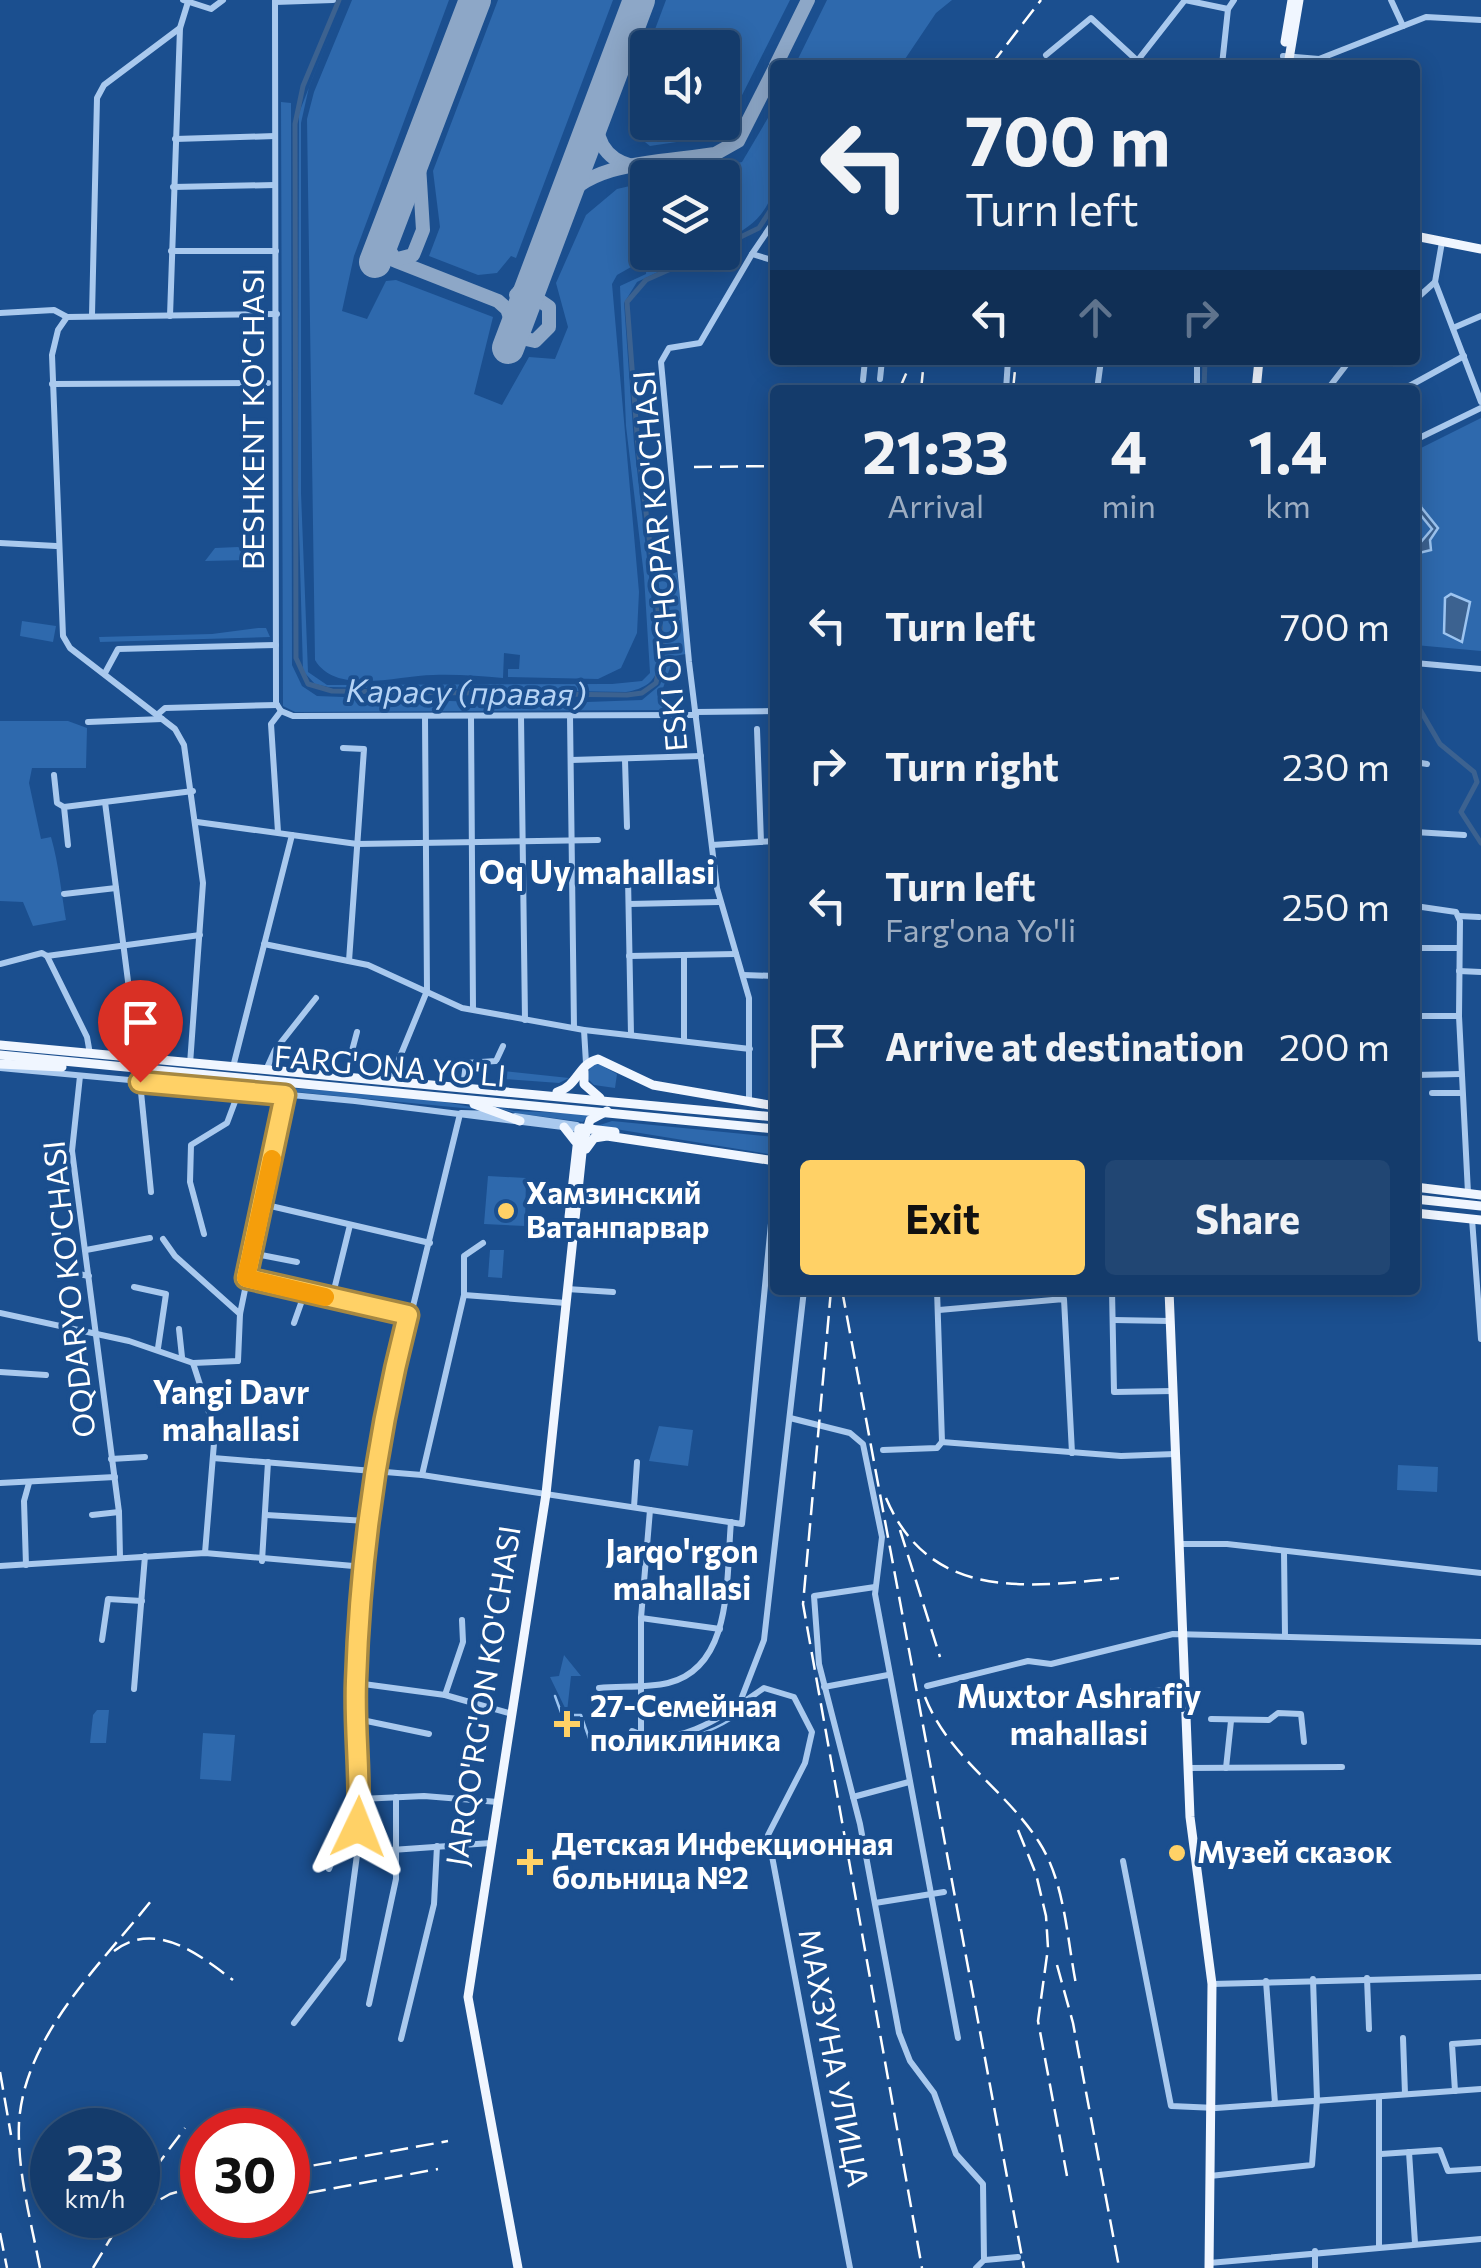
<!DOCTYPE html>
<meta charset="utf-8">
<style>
body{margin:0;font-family:Commissioner,sans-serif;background:#214673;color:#f1f3f6;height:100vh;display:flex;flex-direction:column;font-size:38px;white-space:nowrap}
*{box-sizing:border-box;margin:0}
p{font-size:32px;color:#9dadc1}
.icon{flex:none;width:55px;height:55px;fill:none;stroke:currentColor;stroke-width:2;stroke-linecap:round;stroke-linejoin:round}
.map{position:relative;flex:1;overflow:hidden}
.panel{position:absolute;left:770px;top:385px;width:650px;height:910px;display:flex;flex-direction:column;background:#143b6b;border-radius:10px;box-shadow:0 5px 25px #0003,0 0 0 2px #33557e}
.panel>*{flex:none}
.banner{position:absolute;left:770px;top:60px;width:650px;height:305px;border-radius:10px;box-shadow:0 5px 25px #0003,0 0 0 2px #33557e;background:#143b6b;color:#f1f3f6;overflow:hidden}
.tools{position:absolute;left:630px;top:30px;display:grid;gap:20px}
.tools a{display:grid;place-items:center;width:110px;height:110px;border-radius:10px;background:#143b6b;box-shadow:0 5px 25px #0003,0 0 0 2px #33557e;font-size:50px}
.speed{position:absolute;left:30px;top:2108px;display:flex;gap:20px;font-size:50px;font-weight:700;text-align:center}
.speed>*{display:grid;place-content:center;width:130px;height:130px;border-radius:50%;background:#143b6b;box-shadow:0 5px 25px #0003,0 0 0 2px #33557e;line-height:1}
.speed small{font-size:25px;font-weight:400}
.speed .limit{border:15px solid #d22;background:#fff;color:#111}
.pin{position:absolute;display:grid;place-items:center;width:85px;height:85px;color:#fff;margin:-102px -42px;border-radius:50% 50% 50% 0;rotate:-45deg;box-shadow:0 0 10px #0007}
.pin .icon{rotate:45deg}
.me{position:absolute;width:110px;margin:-55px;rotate:2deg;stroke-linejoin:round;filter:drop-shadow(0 0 8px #0008)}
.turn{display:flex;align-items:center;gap:35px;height:210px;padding:0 30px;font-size:45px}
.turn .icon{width:130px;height:130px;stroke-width:2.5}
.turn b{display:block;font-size:70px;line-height:85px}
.lanes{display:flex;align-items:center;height:95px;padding:0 30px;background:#0003;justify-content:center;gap:50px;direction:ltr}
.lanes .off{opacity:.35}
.eta{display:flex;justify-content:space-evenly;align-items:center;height:170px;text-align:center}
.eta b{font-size:60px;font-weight:700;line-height:70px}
.button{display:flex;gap:20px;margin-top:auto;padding:20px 30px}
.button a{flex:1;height:115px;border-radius:10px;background:#ffd166;color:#111;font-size:40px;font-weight:700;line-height:115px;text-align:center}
.button a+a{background:#214673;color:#f1f3f6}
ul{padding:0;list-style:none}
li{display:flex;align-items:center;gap:30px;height:140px;padding:0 30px}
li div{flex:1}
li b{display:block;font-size:38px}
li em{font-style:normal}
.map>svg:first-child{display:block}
.green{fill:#2e69ad}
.water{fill:#3c6290;stroke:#9cc4f0;stroke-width:2.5}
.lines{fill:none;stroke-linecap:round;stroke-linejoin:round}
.stream{stroke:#9cc4f0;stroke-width:2.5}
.canal{stroke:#3c6290;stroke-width:5}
.taxiway{stroke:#8da7c7;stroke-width:14}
.runway{stroke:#8da7c7;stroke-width:32}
.minor{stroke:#a9c9ee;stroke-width:6}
.major{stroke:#f0f6ff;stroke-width:9}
.rail{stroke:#fff;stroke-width:2.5;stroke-dasharray:18 8;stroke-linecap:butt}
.route-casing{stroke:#a68842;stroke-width:25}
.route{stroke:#ffd166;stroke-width:18}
.slow{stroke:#f59e0b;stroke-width:18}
.poi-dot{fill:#ffd166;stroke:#1b4f8f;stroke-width:4}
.labels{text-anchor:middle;stroke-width:8;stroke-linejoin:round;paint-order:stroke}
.street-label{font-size:30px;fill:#fff;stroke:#1b4f8f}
.poi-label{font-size:30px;font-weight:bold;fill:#fff;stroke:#1b4f8f;text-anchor:start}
.water-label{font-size:32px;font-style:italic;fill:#b5d3f5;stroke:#1b4f8f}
.neighbourhood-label{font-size:32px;font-weight:bold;fill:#fff;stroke:#1b4f8f}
</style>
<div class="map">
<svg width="1481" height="2268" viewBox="0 0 1481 2268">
<rect width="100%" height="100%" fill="#1b4f8f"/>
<g class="green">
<path d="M 343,0 L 309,87 L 301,123 L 301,493 L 308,672 L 327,685 L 612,684 L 642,681 L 650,673 L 644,576 L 626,426 L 620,286 L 646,274 L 647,258 L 617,275 L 612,284 L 639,592 L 637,633 L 621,668 L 598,679 L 508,677 L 508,669 L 519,669 L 520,655 L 504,653 L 503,678 C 480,676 456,674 433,675 C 400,675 336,696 315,660 L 307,119 L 314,92 L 352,0 L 449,0 L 354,256 L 342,311 L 367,319 L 386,281 L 396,280 L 493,317 L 474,394 L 502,405 L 529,357 L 555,359 L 568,327 L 556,283 L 586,215 L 617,189 L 647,182 L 648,252 L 698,253 L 637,282 L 624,303 L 634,443 L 659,664 C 656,682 644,689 626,692 L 328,687 L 315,684 L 303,671 L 298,493 L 299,113 Z"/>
<polygon points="498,0 613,0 516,258 511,256 497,273 478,275 429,256 440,227 433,171"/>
<polygon points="666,0 790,0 725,129 710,137 650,146 631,131 628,99 648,48 648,122 722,122 722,48 648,48"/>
<polygon points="827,0 952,0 936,13 901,65 795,65"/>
<polygon points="281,102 291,103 292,665 302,686 317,696 532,704 642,700 660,685 666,669 658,573 663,577 677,572 686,654 674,656 661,694 666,710 295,712 283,706"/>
<path d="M 775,106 C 775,169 790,211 723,241 L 722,178 L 675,177 L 742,162 Z"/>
<polygon points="1481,418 1481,651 1415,645 1415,451"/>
<polygon points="238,547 247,553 247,560 205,561 215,548"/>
<polygon points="22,621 56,626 53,642 20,636"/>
<polygon points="258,628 266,628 270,637 100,642 99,637 212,634"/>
<path d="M 0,721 L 68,721 L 87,728 L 86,768 L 32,768 L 29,783 L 41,839 L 51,837 C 59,865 61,891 66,920 L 33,926 L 23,902 L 0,901 Z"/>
<polygon points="597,1063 617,1074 615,1088 594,1085 587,1078 590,1067"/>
<polygon points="504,1071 569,1078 559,1083 503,1079"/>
<polygon points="224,1083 422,1098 494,1111 224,1085"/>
<polygon points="483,1103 514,1111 589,1114 583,1122 515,1113"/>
<polygon points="612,1121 775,1137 775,1155 597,1126"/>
<polygon points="488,1176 526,1178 525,1226 484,1224"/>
<polygon points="490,1250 504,1250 502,1278 488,1277"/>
<polygon points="659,1426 693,1430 688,1466 649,1461"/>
<polygon points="1398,1465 1438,1467 1437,1492 1397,1490"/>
<polygon points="564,1655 581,1676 571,1676 567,1712 550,1677 559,1676"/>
<polygon points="97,1710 109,1710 106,1743 90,1743 93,1715"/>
<polygon points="203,1733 235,1735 231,1781 200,1779"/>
</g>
<g class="water">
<polygon points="1415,487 1420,491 1421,507 1438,528 1430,540 1431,550 1415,554 1415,549 1432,529 1415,508"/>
<polygon points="1451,594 1470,602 1462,642 1444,633 1445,598"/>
</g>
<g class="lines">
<path class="stream" d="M 555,1696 L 562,1715 L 581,1715 L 591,1744 C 638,1745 688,1746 730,1720"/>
<g class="canal">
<polyline points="339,0 303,86 295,124 296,658 308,684 332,691 627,695 642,693 656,683 663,650 638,447 627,302 646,280 709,252"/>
<polyline points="722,246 759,228 775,203"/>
<polyline points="1204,390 1205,360"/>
<polyline points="1415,701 1440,744 1474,772 1477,782 1461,812 1481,843"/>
</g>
<g class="taxiway">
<polyline points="776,65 808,0"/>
<path d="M 598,110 C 593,137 604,159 632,166"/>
<path d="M 561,206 C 584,160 669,162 715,154 L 738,141 L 775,68"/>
<polyline points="387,232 388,248 396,261 498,301 507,309 517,337 535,341 549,327 549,307 533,296 516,295"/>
<polyline points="378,236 393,215"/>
<polyline points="394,260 413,255 423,230 418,149"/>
<polyline points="517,294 537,270"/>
</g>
<g class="runway">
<polyline points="375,262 475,0"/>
<polyline points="508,348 639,0"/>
</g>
<g class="minor">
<polyline points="183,0 211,9 223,0"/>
<polyline points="275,0 276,703 281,711"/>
<polyline points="1185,0 1228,9"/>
<polyline points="1391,0 1403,26"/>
<polyline points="275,2 333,0"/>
<polyline points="1046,55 1091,18 1142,65"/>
<polyline points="1283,56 1319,59 1426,17 1481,20"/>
<polyline points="1138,60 1185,0"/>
<polyline points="1222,65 1228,9 1234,0"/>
<polyline points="175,139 275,136"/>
<polyline points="173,187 275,185"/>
<polyline points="171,251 276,251"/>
<polyline points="752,254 775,220"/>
<polyline points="1435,282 1481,402"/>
<polyline points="1415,300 1435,282 1442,242"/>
<polyline points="0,313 54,310 67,317"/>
<polyline points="92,315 97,98 104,85 180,28"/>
<polyline points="170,316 180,28 188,2"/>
<polyline points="67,317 58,330 52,355 63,636 70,648 175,729 184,745 203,883 190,1064"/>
<polyline points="67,317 277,314"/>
<polyline points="1453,328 1481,316"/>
<polyline points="880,379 882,360"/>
<polyline points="863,380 865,360"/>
<polyline points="52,384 268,383"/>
<polyline points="1006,390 1008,360"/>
<polyline points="1097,390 1101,360"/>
<polyline points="1197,390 1197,360"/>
<polyline points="1327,390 1350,360"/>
<polyline points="1402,390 1464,356"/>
<polyline points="1415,440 1481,408"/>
<polyline points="0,543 56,546"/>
<polyline points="1415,663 1481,669"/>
<polyline points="105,673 118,649 276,645"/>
<polyline points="281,711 293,716 696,715"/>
<polyline points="695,712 775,711"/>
<polyline points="157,715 165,708 277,705"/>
<polyline points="521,716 525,1020"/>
<polyline points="570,716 574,1028"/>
<polyline points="471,717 473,1009"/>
<polyline points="88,722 162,719"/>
<polyline points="757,729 761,842"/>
<polyline points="343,748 364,749 349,961"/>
<polyline points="571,760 701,756"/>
<polyline points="625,760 627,827"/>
<polyline points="1415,762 1427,764"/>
<polyline points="54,775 57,803 64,807"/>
<polyline points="105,802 138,1059"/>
<polyline points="197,822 357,844 598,840"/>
<polyline points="278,832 271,724 281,711"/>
<polyline points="1415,832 1464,835"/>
<polyline points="68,845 64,807 193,791"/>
<polyline points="712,845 775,841"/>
<polyline points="628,878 631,1035"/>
<polyline points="64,894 116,888"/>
<polyline points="629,904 719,902"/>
<polyline points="1415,906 1456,912 1460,921 1459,1016 1468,1193"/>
<polyline points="1459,916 1479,917"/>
<polyline points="264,944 368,965 462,1008 584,1030 750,1049"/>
<polyline points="1415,948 1458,948"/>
<polyline points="47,956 87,1037 90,1054"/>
<polyline points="629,956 736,954"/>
<polyline points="0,964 42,953 47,956 200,935"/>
<polyline points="1459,971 1481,972"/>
<polyline points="743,975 775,976"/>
<polyline points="1415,1016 1459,1016"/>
<polyline points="584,1030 586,1063"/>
<polyline points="684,1041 684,956"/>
<polyline points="233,1067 292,835"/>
<polyline points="0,1068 355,1101 579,1129"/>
<polyline points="266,1070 275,1050 316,998"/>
<polyline points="1415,1075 1461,1074"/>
<polyline points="80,1076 72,1151 119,1512 120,1557"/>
<polyline points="345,1077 357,1032"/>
<polyline points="390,1081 427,991 425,717"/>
<polyline points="140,1082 151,1192"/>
<polyline points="463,1087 466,1063 496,1061 503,1046"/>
<polyline points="1432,1093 1462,1093"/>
<polyline points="749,1102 749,998 717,888 689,662 661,362 669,348 700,343 752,254 775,261"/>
<polyline points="461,1113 493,1114"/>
<polyline points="515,1116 577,1125"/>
<polyline points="262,1204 430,1243"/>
<polyline points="1472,1219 1481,1339"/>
<polyline points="204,1234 190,1182 191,1145 227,1123 239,1091"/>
<polyline points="163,1239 175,1256 240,1314"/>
<polyline points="86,1250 150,1238"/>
<polyline points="251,1253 297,1262"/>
<polyline points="68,1272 89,1276"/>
<polyline points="246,1278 408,1315"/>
<polyline points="134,1287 166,1294 158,1348"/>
<polyline points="567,1289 613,1292"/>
<polyline points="937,1290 942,1442"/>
<polyline points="1112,1290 1114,1392 1173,1391"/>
<polyline points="464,1295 566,1303"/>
<polyline points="332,1298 350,1225"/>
<polyline points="939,1310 1064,1299 1072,1453"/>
<polyline points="0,1313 129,1341 193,1363 215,1431 205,1553"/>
<polyline points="1114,1320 1170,1321"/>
<polyline points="294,1323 305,1292"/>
<polyline points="179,1329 182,1357"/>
<polyline points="193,1363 238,1361 240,1314 285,1095"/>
<polyline points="0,1372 46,1375"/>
<polyline points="790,1418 850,1433 863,1444 882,1537 875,1594 958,2038"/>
<polyline points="883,1450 937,1448 942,1442 1121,1456 1175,1454"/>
<polyline points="213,1458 422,1475 742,1524 775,1182"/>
<polyline points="111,1459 145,1457"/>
<polyline points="422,1475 464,1295 464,1256 483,1243"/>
<polyline points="0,1483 115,1477"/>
<polyline points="634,1507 637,1462"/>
<polyline points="92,1515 119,1512"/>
<polyline points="266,1515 367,1521"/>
<polyline points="1179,1544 1227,1544 1481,1573"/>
<polyline points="1284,1551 1285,1636"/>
<polyline points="262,1561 268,1462"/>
<polyline points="26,1565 24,1501 29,1483"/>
<polyline points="0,1566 205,1553 365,1567"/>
<polyline points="875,1587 814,1596 819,1664 860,1824 899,2033 910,2061 934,2093 956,2154 983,2184 984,2260 976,2268"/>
<polyline points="641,1618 720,1629"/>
<polyline points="102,1640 108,1599 142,1601"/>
<polyline points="356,1683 445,1695 512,1714"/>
<polyline points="927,1686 1028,1661 1051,1664 1173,1634 1481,1642"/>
<polyline points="824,1687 888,1675"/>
<path d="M 599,1688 C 621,1686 647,1688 668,1683 C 734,1667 726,1575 731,1522"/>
<polyline points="134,1689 145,1556"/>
<polyline points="1112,1692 1184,1690"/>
<polyline points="445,1695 463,1642 462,1620"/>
<polyline points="740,1702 764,1640 804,1290"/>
<polyline points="357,1719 429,1734"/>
<polyline points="1211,1719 1269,1720 1278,1713 1301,1714 1304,1742"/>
<path d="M 632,1731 C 677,1752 727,1713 764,1688 L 794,1697 L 812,1732 L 805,1763 L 768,1835 L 850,2268"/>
<polyline points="641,1735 641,1618 650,1510"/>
<polyline points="1188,1768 1342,1767"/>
<polyline points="1226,1768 1231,1721"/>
<polyline points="853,1797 909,1782"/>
<polyline points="360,1799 424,1796 498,1802"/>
<polyline points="1123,1861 1171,2106 1216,2108 1481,2089"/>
<polyline points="329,1869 335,1854 491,1843"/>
<polyline points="875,1903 944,1892"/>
<polyline points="1367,1978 1369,2029"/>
<polyline points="1266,1981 1275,2103"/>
<polyline points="1212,1984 1481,1977"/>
<polyline points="369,2004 396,1879 396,1797"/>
<polyline points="294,2023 343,1959 357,1855 360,1742 356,1683 373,1470 460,1114"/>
<polyline points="1403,2038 1405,2094"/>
<polyline points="401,2039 434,1904 437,1846"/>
<polyline points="1455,2091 1452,2044 1481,2042"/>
<polyline points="1379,2097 1379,2247"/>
<polyline points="1409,2152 1415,2243"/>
<polyline points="1381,2154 1440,2150 1448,2171 1481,2169"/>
<polyline points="1210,2176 1312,2165 1317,2100 1313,1979"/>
<polyline points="985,2260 1018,2257"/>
<polyline points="1209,2263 1481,2239"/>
<polyline points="1315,2268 1315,2251"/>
</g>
<g class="major">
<polyline points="1285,42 1292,0"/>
<polyline points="1288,65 1299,0"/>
<polyline points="1415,236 1481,249"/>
<polyline points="1256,390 1259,360"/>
<polyline points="0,1045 775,1117"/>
<polyline points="0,1055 775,1129"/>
<polyline points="0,1064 62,1067"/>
<polyline points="584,1071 584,1084 600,1098"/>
<path d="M 557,1092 C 578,1086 578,1064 598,1059 L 653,1085 L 775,1106"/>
<polyline points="474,1104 520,1121"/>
<polyline points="564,1127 575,1141"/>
<polyline points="581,1128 615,1132"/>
<polyline points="586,1149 594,1138 607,1136 775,1161"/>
<polyline points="1415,1187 1481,1195"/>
<polyline points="1415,1199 1481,1206"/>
<polyline points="1415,1213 1481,1220"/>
<polyline points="569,1217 579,1129"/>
<polyline points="1169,1290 1190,1817 1212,1984 1209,2268"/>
<polyline points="518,2268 468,1997 546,1494 583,1143 590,1120 607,1111"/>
</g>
<g class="rail">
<polyline points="991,65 1041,0"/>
<polyline points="899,390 912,360"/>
<polyline points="921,390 924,360"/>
<polyline points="1013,390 1016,360"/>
<polyline points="694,467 775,466"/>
<polyline points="831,1290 803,1604 922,2268"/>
<polyline points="842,1290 1024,2268"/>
<path d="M 886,1498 C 930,1602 1028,1587 1119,1578"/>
<polyline points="900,1530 940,1657"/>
<path d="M 925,1697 C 949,1758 1005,1789 1039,1842 C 1065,1882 1067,1939 1076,1984"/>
<polyline points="1018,1830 1036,1874 1046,1916 1048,1948 1038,2021 1067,2176"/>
<path d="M 114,1951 C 156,1919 199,1955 233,1980"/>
<polyline points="1057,1965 1073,2023 1119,2267"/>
<polyline points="0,2072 11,2135"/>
<polyline points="288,2170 448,2141"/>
<polyline points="138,2191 185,2128"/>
<polyline points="308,2193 438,2169"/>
<polyline points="288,2197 289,2196"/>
<polyline points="138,2212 170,2194 202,2185"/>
<polyline points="0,2233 7,2268"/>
<path d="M 40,2268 C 31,2221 17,2171 19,2123 C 24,2037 100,1965 151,1901"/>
<polyline points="93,2268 112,2236 133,2215"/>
</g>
</g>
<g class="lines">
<g class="route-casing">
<path id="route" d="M 140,1082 L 285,1095 L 246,1278 L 408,1315 C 377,1435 360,1557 356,1681 C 354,1729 361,1778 358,1827"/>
</g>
<use href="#route" class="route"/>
<polyline class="slow" points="272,1159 246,1278 325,1297"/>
</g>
<g class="poi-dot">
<circle cx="506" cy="1211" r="10"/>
<path d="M562 1709h10v10h10v10h-10v10h-10v-10h-10v-10h10z"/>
<circle cx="1177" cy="1853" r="10"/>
<path d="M525 1847h10v10h10v10h-10v10h-10v-10h-10v-10h10z"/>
</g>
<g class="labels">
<g class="street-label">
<text transform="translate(254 419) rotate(-90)" y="10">BESHKENT KO'CHASI</text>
<text transform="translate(661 561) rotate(-95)" y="10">ESKI OTCHOPAR KO'CHASI</text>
<text transform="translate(390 1067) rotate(5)" y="10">FARG'ONA YO'LI</text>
<text transform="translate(70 1289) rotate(-96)" y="10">OQDARYO KO'CHASI</text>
<text transform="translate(484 1696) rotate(-81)" y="10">JARQO'RG'ON KO'CHASI</text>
<text transform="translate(833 2058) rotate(79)" y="10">МАХЗУНА УЛИЦА</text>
</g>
<g class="poi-label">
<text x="526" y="1204">Хамзинский<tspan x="526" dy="34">Ватанпарвар</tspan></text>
<text x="590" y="1717">27-Семейная<tspan x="590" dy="34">поликлиника</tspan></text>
<text x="552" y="1855">Детская Инфекционная<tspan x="552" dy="34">больница №2</tspan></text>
<text x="1197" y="1863">Музей сказок</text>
</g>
<g class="water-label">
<text transform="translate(466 693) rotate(1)" y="11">Карасу (правая)</text>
</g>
<g class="neighbourhood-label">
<text x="597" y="884">Oq Uy mahallasi</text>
<text x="231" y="1404">Yangi Davr<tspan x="231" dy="37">mahallasi</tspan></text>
<text x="682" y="1563">Jarqo'rgon<tspan x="682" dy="37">mahallasi</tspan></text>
<text x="1079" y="1708">Muxtor Ashrafiy<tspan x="1079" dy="37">mahallasi</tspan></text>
</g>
</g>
</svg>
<div class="tools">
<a><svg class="icon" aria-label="sound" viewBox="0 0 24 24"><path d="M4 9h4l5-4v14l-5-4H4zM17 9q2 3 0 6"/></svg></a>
<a><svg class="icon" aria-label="layers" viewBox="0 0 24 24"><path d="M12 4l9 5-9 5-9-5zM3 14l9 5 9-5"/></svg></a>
</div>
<div class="speed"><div>23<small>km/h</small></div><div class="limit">30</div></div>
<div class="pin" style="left:140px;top:1082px;background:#d93025"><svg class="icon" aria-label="arrive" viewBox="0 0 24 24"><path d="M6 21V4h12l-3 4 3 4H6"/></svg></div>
<svg class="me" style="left:358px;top:1827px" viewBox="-20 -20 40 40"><path d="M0-17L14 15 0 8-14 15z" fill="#ffd166" stroke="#fff" stroke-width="4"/></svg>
<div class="banner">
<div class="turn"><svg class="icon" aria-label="left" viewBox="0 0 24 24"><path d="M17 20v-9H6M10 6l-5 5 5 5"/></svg><div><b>700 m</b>Turn left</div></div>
<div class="lanes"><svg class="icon" aria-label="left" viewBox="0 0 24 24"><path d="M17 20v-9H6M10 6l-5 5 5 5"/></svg><svg class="icon off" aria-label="ahead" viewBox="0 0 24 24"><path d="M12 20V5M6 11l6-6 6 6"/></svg><svg class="icon off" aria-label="right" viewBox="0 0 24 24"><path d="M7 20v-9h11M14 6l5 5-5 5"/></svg></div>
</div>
<section class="panel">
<div class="eta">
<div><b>21:33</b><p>Arrival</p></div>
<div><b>4</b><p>min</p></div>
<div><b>1.4</b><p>km</p></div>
</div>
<ul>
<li><svg class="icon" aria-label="left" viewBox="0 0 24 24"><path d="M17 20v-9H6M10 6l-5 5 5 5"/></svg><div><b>Turn left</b></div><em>700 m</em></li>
<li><svg class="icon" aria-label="right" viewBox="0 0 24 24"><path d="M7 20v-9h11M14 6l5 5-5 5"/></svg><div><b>Turn right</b></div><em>230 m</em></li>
<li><svg class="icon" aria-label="left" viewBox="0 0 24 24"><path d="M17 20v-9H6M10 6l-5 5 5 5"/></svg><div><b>Turn left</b><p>Farg'ona Yo'li</p></div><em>250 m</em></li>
<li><svg class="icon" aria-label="arrive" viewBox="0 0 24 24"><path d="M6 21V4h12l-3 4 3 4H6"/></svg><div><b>Arrive at destination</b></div><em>200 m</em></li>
</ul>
<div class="button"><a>Exit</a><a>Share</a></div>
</section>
</div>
